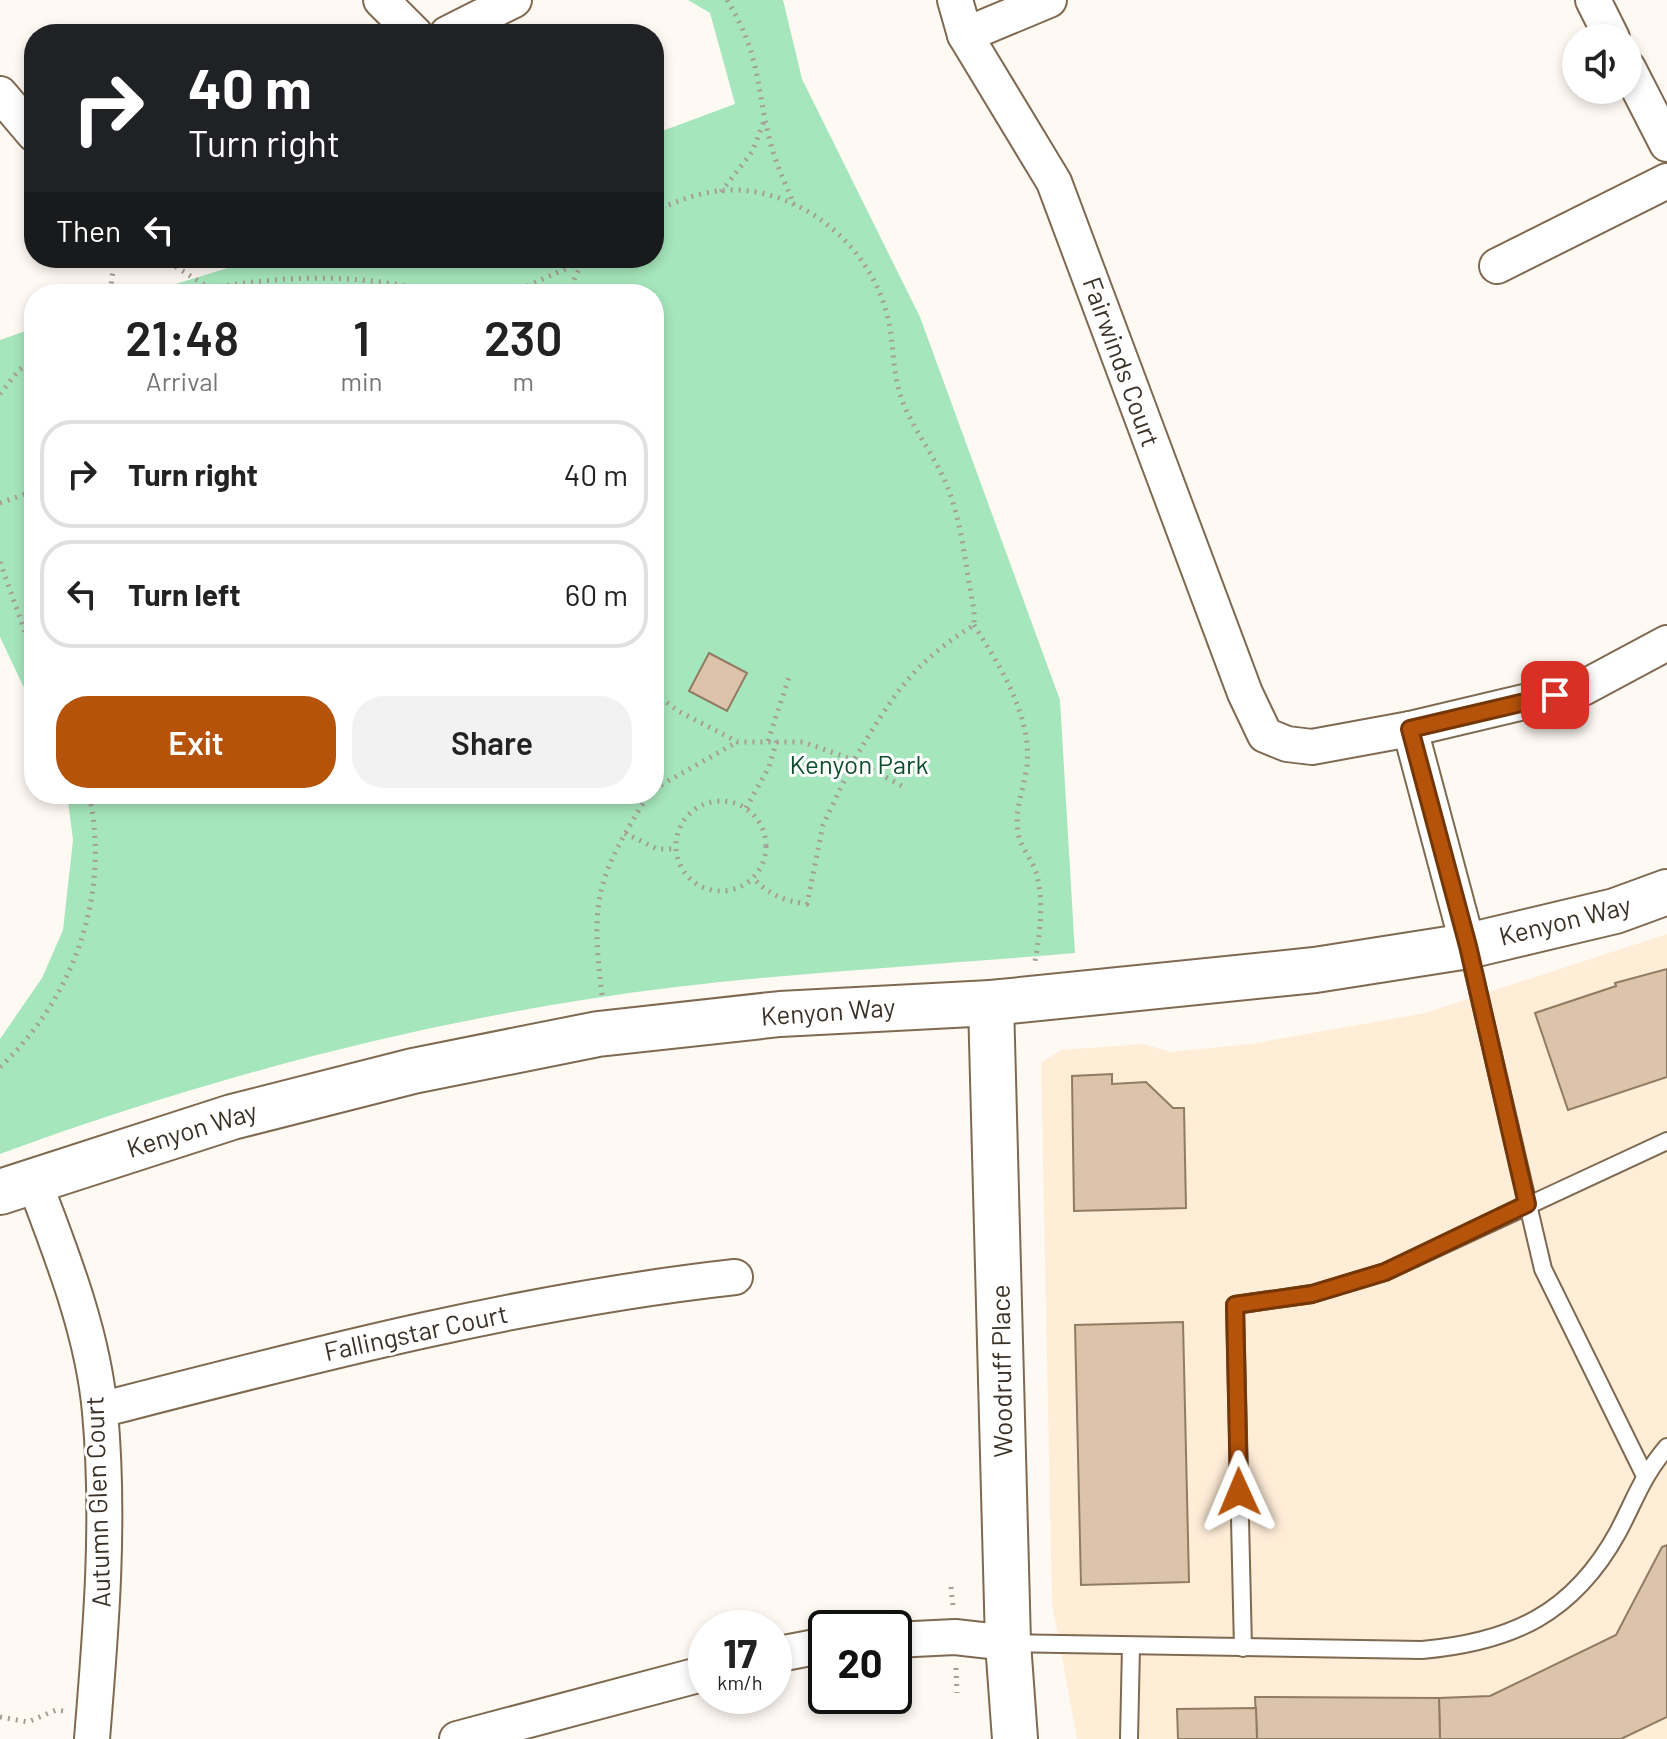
<!DOCTYPE html>
<style>
body{margin:0;font-family:Barlow,sans-serif;background:#f2f2f2;color:#222;height:100vh;display:flex;flex-direction:column;font-size:30px;white-space:nowrap}
*{box-sizing:border-box;margin:0}
p{font-size:26px;color:#767676}
.icon{flex:none;width:44px;height:44px;fill:none;stroke:currentColor;stroke-width:2;stroke-linecap:round;stroke-linejoin:round}
.map{position:relative;flex:1;overflow:hidden}
.panel{position:absolute;left:24px;top:284px;width:640px;height:520px;display:flex;flex-direction:column;background:#fff;border-radius:32px;box-shadow:0 4px 12px #0003}
.panel>*{flex:none}
.banner{position:absolute;left:24px;top:24px;width:640px;height:244px;border-radius:32px;box-shadow:0 4px 12px #0003;background:#202124;color:#fff;overflow:hidden}
.controls{position:absolute;left:1562px;top:24px;display:grid;gap:16px}
.controls a{display:grid;place-items:center;width:80px;height:80px;border-radius:50%;background:#fff;box-shadow:0 4px 12px #0003;font-size:40px}
.speed{position:absolute;left:688px;top:1610px;display:flex;gap:16px;font-size:40px;font-weight:700;text-align:center}
.speed>*{display:grid;place-content:center;width:104px;height:104px;border-radius:50%;background:#fff;box-shadow:0 4px 12px #0003;line-height:1}
.speed small{font-size:20px;font-weight:400}
.speed .limit{border:4px solid #111;border-radius:12px;background:#fff;color:#111}
.pin{position:absolute;display:grid;place-items:center;width:68px;height:68px;color:#fff;margin:-34px;border-radius:16px;box-shadow:0 4px 12px #0006}
.me{position:absolute;width:88px;margin:-44px;rotate:359deg;stroke-linejoin:round;filter:drop-shadow(0 0 6px #0008)}
.turn{display:flex;align-items:center;gap:28px;height:168px;padding:0 32px;font-size:36px}
.turn .icon{width:104px;height:104px;stroke-width:2.5}
.turn b{display:block;font-size:56px;line-height:68px}
.then{display:flex;align-items:center;height:76px;padding:0 32px;background:#0003;gap:16px;font-size:30px}
.eta{display:flex;justify-content:space-evenly;align-items:center;height:136px;text-align:center}
.eta b{font-size:48px;font-weight:600;line-height:56px}
.action{display:flex;gap:16px;margin-top:auto;padding:16px 32px}
.action a{flex:1;height:92px;border-radius:32px;background:#b45309;color:#fff;font-size:32px;font-weight:600;line-height:92px;text-align:center}
.action a+a{background:#f2f2f2;color:#222}
ul{padding:0;list-style:none}
li{display:flex;align-items:center;gap:24px;height:108px;margin:0 16px 12px;padding:0 16px;border:4px solid #e0e0e0;border-radius:32px}
li div{flex:1}
li b{display:block;font-size:30px}
li em{font-style:normal}
.map>svg:first-child{display:block}
.built{fill:#ffedd8}
.green{fill:#a6e6bc}
.building{fill:#dbc4a9;stroke:#917b62;stroke-width:2}
.lines{fill:none;stroke-linecap:round;stroke-linejoin:round}
.lane-casing{stroke:#7f6a51;stroke-width:20}
.street-casing{stroke:#7f6a51;stroke-width:38}
.secondary-casing{stroke:#7f6a51;stroke-width:48}
.path{stroke:#a59e96;stroke-width:5;stroke-dasharray:2 6;stroke-linecap:butt}
.lane{stroke:#fff;stroke-width:16}
.street{stroke:#fff;stroke-width:34}
.secondary{stroke:#fff;stroke-width:44}
.route-casing{stroke:#753606;stroke-width:20}
.route{stroke:#b45309;stroke-width:14}
.labels{text-anchor:middle;stroke-width:6;stroke-linejoin:round;paint-order:stroke}
.street-label{font-size:26px;fill:#3b3127;stroke:#fff}
.park-label{font-size:26px;fill:#0b4e2d;stroke:#fff}
</style>
<div class="map">
<svg width="1667" height="1739" viewBox="0 0 1667 1739">
<rect width="100%" height="100%" fill="#fef9f3"/>
<polygon class="built" points="1667,934 1667,1739 1077,1739 1052,1603 1041,1063 1061,1050 1143,1044 1171,1052 1251,1044 1425,1013"/>
<g class="green">
<path d="M 688,0 L 783,0 L 802,79 L 920,317 L 1060,700 L 1075,953 C 913,967 750,974 589,999 C 388,1030 191,1084 0,1154 L 0,1039 L 42,978 L 63,930 L 73,840 L 67,794 L 654,794 L 654,294 L 143,294 L 260,258 L 654,258 L 654,134 L 735,104 L 710,13 Z"/>
<polygon points="34,328 34,709 0,637 0,340"/>
</g>
<g class="building">
<polygon points="709,653 747,673 727,711 689,691"/>
<polygon points="1667,969 1667,1077 1568,1110 1535,1013 1616,986 1615,983"/>
<polygon points="1112,1074 1112,1084 1146,1082 1173,1108 1184,1108 1186,1208 1074,1211 1072,1076"/>
<polygon points="1183,1322 1189,1582 1081,1585 1075,1325"/>
<polygon points="1667,1545 1667,1717 1621,1739 1440,1739 1439,1698 1490,1696 1616,1635 1662,1547"/>
<polygon points="1255,1697 1439,1698 1440,1739 1257,1739"/>
<polygon points="1256,1708 1257,1739 1178,1739 1177,1709"/>
</g>
<g class="lines">
<g class="lane-casing">
<g id="lane">
<polyline points="1468,948 1543,1269 1644,1474"/>
<path d="M 1008,1643 L 1422,1650 C 1512,1642 1573,1614 1618,1532 C 1636,1498 1641,1478 1667,1447"/>
<polyline points="1243,1648 1235,1305 1312,1294 1385,1272 1667,1141"/>
<polyline points="1129,1739 1131,1646"/>
</g>
</g>
<g class="street-casing">
<g id="street">
<polyline points="381,0 415,34"/>
<polyline points="955,0 965,35 1054,182 1245,693 1265,735 1287,744 1312,747 1410,729 1583,688 1667,643"/>
<polyline points="1593,0 1612,38"/>
<polyline points="447,34 514,0"/>
<polyline points="965,35 1049,0"/>
<polyline points="1628,68 1667,144"/>
<polyline points="0,94 34,134"/>
<polyline points="1497,266 1667,181"/>
<polyline points="1410,729 1468,946"/>
<path d="M 33,1179 C 61,1253 93,1332 100,1412 C 110,1521 101,1630 92,1739"/>
<path d="M 100,1410 C 310,1356 519,1301 735,1277"/>
<polyline points="894,1640 955,1637 1008,1643"/>
<polyline points="774,1655 826,1645"/>
<polyline points="457,1739 706,1673"/>
</g>
</g>
<g class="secondary-casing">
<g id="secondary">
<polyline points="991,1003 1008,1643 1015,1739"/>
<polyline points="0,1192 232,1117 413,1071 598,1034 780,1014 991,1003 1315,970 1468,946 1615,911 1667,892"/>
</g>
</g>
<g class="path">
<path d="M 727,0 C 761,56 755,82 770,141 C 775,163 786,184 794,205"/>
<polyline points="721,192 752,152 765,119"/>
<path d="M 654,211 C 679,200 708,189 736,190 C 805,192 868,246 886,311 C 895,340 891,371 902,400 C 914,432 938,460 949,491 C 963,528 966,571 974,610 L 974,625 C 910,665 892,697 854,760 L 902,786"/>
<polyline points="110,258 113,270 110,294"/>
<polyline points="162,258 208,287"/>
<path d="M 180,294 C 265,276 355,270 439,294"/>
<polyline points="496,294 527,286 583,261 567,294"/>
<polyline points="0,394 19,370 34,359"/>
<polyline points="0,503 34,491"/>
<polyline points="0,562 34,657"/>
<path d="M 974,625 C 999,665 1032,715 1027,765 C 1024,791 1013,810 1019,837 C 1023,851 1034,862 1037,876 C 1044,904 1040,933 1035,961"/>
<path d="M 654,693 L 678,711 L 738,742 L 803,742 L 854,760 L 823,825 L 807,904 C 784,901 770,895 753,878"/>
<polyline points="654,712 657,764 654,777"/>
<polyline points="768,741 789,677"/>
<polyline points="654,789 737,742"/>
<circle cx="721" cy="846" r="45"/>
<polyline points="746,808 769,767 777,740"/>
<polyline points="625,833 657,849 676,849"/>
<path d="M 602,995 C 590,898 597,877 649,794"/>
<path d="M 0,1067 C 74,998 111,894 89,794"/>
<polyline points="951,1587 953,1606"/>
<polyline points="956,1668 957,1693"/>
<polyline points="0,1717 28,1722 56,1710 64,1711"/>
</g>
<use href="#lane" class="lane"/>
<use href="#street" class="street"/>
<use href="#secondary" class="secondary"/>
</g>
<g class="lines">
<g class="route-casing">
<polyline id="route" points="1239,1492 1235,1305 1312,1294 1385,1272 1527,1204 1468,946 1410,729 1555,695"/>
</g>
<use href="#route" class="route"/>
</g>
<g class="labels">
<g class="street-label">
<text transform="translate(1121 362) rotate(70)" y="9">Fairwinds Court</text>
<text transform="translate(1565 921) rotate(-14)" y="9">Kenyon Way</text>
<text transform="translate(828 1012) rotate(-4)" y="9">Kenyon Way</text>
<text transform="translate(192 1130) rotate(-17)" y="9">Kenyon Way</text>
<text transform="translate(416 1333) rotate(-12)" y="9">Fallingstar Court</text>
<text transform="translate(1002 1371) rotate(-91)" y="9">Woodruff Place</text>
<text transform="translate(98 1502) rotate(-92)" y="9">Autumn Glen Court</text>
</g>
<g class="park-label">
<text x="859" y="774">Kenyon Park</text>
</g>
</g>
</svg>
<div class="controls">
<a><svg class="icon" aria-label="sound" viewBox="0 0 24 24"><path d="M4 9h4l5-4v14l-5-4H4zM17 9q2 3 0 6"/></svg></a>
</div>
<div class="speed"><div>17<small>km/h</small></div><div class="limit">20</div></div>
<div class="pin" style="left:1555px;top:695px;background:#d93025"><svg class="icon" aria-label="arrive" viewBox="0 0 24 24"><path d="M6 21V4h12l-3 4 3 4H6"/></svg></div>
<svg class="me" style="left:1239px;top:1492px" viewBox="-20 -20 40 40"><path d="M0-17L14 15 0 8-14 15z" fill="#b45309" stroke="#fff" stroke-width="4"/></svg>
<div class="banner">
<div class="turn"><svg class="icon" aria-label="right" viewBox="0 0 24 24"><path d="M7 20v-9h11M14 6l5 5-5 5"/></svg><div><b>40 m</b>Turn right</div></div>
<div class="then">Then<svg class="icon" aria-label="left" viewBox="0 0 24 24"><path d="M17 20v-9H6M10 6l-5 5 5 5"/></svg></div>
</div>
<section class="panel">
<div class="eta">
<div><b>21:48</b><p>Arrival</p></div>
<div><b>1</b><p>min</p></div>
<div><b>230</b><p>m</p></div>
</div>
<ul>
<li><svg class="icon" aria-label="right" viewBox="0 0 24 24"><path d="M7 20v-9h11M14 6l5 5-5 5"/></svg><div><b>Turn right</b></div><em>40 m</em></li>
<li><svg class="icon" aria-label="left" viewBox="0 0 24 24"><path d="M17 20v-9H6M10 6l-5 5 5 5"/></svg><div><b>Turn left</b></div><em>60 m</em></li>
</ul>
<div class="action"><a>Exit</a><a>Share</a></div>
</section>
</div>
